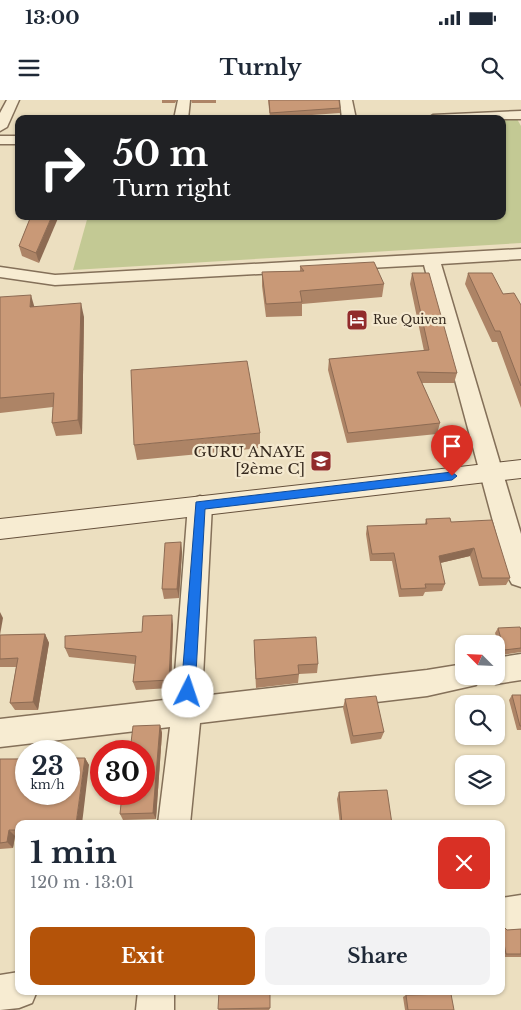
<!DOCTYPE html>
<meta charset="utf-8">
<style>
body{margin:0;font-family:"Libre Baskerville",serif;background:#f2f2f3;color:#1f2937;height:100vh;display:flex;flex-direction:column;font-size:19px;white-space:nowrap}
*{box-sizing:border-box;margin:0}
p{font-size:16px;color:#747a83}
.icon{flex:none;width:28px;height:28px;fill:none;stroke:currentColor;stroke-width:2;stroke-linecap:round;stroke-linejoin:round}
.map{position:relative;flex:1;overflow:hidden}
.drawer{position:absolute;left:15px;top:720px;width:490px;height:175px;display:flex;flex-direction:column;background:#fff;border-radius:10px;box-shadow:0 1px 4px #0004}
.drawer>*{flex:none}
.guide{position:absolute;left:15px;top:15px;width:491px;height:105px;border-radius:10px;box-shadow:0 1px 4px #0004;background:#202124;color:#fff;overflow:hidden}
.needle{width:32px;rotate:294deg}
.controls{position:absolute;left:455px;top:535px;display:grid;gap:10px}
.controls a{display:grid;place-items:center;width:50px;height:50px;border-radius:10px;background:#fff;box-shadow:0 1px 4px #0004;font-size:25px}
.speed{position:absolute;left:15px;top:640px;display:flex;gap:10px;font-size:25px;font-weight:700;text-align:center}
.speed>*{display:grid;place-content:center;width:65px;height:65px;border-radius:50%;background:#fff;box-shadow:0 1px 4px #0004;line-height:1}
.speed small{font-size:12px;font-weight:400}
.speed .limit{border:8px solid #d22;background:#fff;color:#111}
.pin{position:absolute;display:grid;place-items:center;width:42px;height:42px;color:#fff;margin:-51px -21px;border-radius:50% 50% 50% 0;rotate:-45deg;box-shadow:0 0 5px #0007}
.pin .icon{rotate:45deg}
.me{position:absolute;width:55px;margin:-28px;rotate:4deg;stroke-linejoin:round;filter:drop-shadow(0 0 4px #0008)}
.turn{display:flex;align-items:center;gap:18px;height:105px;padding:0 15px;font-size:22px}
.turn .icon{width:65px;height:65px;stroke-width:2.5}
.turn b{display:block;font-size:35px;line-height:42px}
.round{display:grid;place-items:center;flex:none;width:52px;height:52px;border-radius:10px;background:#f2f2f3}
.overview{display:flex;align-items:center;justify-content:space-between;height:85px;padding:0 15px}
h1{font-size:30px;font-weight:800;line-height:38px}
.action{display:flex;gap:10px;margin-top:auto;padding:10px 15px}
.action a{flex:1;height:58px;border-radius:10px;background:#b45309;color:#fff;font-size:20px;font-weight:800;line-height:58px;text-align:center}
.action a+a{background:#f2f2f3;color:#1f2937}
.status{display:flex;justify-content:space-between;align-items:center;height:35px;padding:0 25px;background:#fff;direction:ltr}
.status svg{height:14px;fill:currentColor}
header{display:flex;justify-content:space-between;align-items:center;height:65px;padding:0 15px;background:#fff;font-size:22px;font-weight:800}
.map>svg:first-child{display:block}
.green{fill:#c3c994}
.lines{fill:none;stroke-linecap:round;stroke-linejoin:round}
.street-casing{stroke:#847059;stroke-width:3}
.secondary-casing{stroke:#66513c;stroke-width:2}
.street{fill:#f7ecd2;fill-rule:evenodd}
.secondary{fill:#f7ecd2;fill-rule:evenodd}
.wall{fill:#ad8466}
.shaded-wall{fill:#8d6b53}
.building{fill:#c99977;stroke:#8d6b53}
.route{fill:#1a73e8;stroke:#114b97}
.labels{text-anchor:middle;stroke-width:4.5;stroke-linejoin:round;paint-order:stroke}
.far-poi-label{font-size:12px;fill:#34281d;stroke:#f4e9cf;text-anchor:start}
.poi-label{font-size:15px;fill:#34281d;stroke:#f4e9cf;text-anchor:end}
</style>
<div class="status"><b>13:00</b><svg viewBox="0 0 49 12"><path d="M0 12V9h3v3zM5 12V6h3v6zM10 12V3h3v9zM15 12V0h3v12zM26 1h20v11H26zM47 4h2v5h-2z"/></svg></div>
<header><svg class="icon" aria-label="menu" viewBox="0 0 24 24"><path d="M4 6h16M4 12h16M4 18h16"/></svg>Turnly<svg class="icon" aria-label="search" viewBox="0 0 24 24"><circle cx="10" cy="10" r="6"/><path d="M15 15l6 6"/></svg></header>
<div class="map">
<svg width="521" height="910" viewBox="0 0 521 910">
<rect width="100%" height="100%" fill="#ecdfc0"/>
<polygon class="green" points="517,19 521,26 521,143 73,170 88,116 502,116 503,20"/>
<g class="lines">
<g class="street-casing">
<g id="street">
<polygon points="7,0 19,0 7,27 0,31 0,13"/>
<polygon points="178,0 190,0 188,19 174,19"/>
<polygon points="340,0 352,0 356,19 342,19"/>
<polygon points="521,11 521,19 427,19 433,15"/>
<rect x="0" y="36" width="19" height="8"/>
<polygon points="521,149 521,159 441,164 521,434 521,487 512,484 508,477 424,165 55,185 0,177 0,167 55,175"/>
<polygon points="200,396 208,399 212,405 202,596 427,570 464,564 464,576 480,576 476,585 427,596 200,623 190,724 158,724 170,627 0,647 0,619 173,599 188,405 192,399"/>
<polygon points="521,554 521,580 496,584 486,580 484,576 496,576 496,558"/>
<polygon points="521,795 521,829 501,832 501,798"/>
<polygon points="19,872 19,891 37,891 32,903 19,908 0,910 0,875"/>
<polygon points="138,891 174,891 174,910 136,910"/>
</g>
</g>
<g class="secondary-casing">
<polygon id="secondary" points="521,360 521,378 0,439 0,419"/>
</g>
<use href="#street" class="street"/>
<use href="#secondary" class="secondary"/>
</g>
<g class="wall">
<polygon points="162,0 177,0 175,3 162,3"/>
<polygon points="191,0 216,0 216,3 192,3"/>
<polygon points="268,0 339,0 340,8 340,13 270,18"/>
<polygon points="31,116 39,163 22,156 19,146"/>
<polygon points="300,166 384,184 382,197 302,204 302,216 266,217 262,186 262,172 300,171"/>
<polygon points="412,173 457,273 454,283 422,283 440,323 437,334 347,343 328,270 329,259 424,251 410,184"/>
<polygon points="468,173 521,205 521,308 497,242 492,242 465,184"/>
<polygon points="0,197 34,207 84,217 82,334 56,336 52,323 53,307 0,313"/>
<polygon points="260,333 260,348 137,360 134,345"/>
<polygon points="426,419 451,422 510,478 506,485 479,486 470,456 440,463 445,484 442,491 425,492 423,496 399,497 392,461 370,461 366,434 367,426 425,424"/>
<polygon points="181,442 182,452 179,498 164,499 162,489"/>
<polygon points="173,524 171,588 136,590 133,582 135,564 69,557 65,548 142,532"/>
<polygon points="498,528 521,530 521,553 521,552 502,555 495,533"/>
<polygon points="45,534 49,543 38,610 15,610 10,603 16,567 0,567 0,535"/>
<polygon points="254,549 318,564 317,573 299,574 298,583 256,588"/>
<polygon points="512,595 521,595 521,630 517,630 509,600"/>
<polygon points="345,599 384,632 381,639 351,644 343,608"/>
<polygon points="160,625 162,633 156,719 123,720 120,714"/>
<polygon points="85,658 89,665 19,724 19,736 15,736 13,748 0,749 0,659"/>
<polygon points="339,692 392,724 340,724 337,699"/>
<polygon points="501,828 507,830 521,829 521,857 501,857"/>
<polygon points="406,895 454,910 405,910 403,897"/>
<polygon points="270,908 269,910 219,910 218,909"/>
</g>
<g class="shaded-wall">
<polygon points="52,116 59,116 39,163 36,153"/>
<polygon points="31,195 35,209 30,207"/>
<polygon points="81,203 84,217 82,334 78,320"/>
<polygon points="181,442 182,452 179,498 177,489"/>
<polygon points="474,448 470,456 436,464 439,456"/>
<polygon points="0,512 3,518 0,535"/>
<polygon points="172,515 173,524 171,588 169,580"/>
<polygon points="45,534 49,543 38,610 33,602"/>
<polygon points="160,625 162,633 156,719 153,713"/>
<polygon points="85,658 89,665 82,724 76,724"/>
<polygon points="9,730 15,736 13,748 7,742"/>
</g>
<g class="building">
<polygon points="269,0 339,0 340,8 270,13"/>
<polygon points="31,116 52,116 36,153 19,146"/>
<polygon points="374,162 384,184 300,191 302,202 266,204 262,172 304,171 300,166"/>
<polygon points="412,173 429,173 457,273 417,272 440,323 348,333 329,259 429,250"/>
<polygon points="468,173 492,173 503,194 514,193 521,205 521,286 500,231 495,231"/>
<polygon points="31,195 30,207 81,203 78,320 52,323 54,293 0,298 0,197"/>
<polygon points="247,261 260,333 134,345 131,270"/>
<polygon points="450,418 451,422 492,420 510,478 482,478 474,448 439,456 445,484 425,484 426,488 401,489 394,453 372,454 367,426 427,424 426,419"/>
<polygon points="181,442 177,489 162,489 165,443"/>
<polygon points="172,515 169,580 133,582 136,556 65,548 65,536 142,532 143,516"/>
<polygon points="520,527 521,530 521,548 504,550 498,528"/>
<polygon points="45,534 33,602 10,603 18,558 0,559 0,535"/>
<polygon points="316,537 318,564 298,565 299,574 256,579 254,540"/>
<polygon points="512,595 521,595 521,626 520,626"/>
<polygon points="376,596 384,632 353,636 345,599"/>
<polygon points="160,625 153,713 120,714 122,694 144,694 144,651 130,651 133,626"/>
<polygon points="69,658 85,658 76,724 19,724 19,730 9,730 7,742 0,743 0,659 26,659 26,694 69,694"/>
<polygon points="387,690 392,724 342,724 339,692"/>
<polygon points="501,828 505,828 507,830 521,829 521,854 506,854"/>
<polygon points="219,891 270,891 270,908 218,909"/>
<polygon points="451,894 454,910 408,910 406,895"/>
</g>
<polygon class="route" points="452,372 457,376 452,380 205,409 195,592 193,596 188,598 183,596 181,592 196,402"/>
<defs>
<g id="hotel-square" transform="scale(1.125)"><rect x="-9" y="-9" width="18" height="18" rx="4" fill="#912b2b" stroke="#f4e9cf"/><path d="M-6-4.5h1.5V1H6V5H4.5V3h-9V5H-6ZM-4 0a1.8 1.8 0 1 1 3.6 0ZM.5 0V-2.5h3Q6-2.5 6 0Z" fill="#fff"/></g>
<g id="school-square" transform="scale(1.125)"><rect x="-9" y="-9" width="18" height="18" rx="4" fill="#912b2b" stroke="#f4e9cf"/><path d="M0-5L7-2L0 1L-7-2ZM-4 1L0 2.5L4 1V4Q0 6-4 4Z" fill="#fff"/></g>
</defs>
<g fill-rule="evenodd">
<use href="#hotel-square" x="357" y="220"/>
<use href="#school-square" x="321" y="361"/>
</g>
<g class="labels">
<g class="far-poi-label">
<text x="373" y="224">Rue Quiven</text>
</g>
<g class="poi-label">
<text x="305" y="357">GURU ANAYE<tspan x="305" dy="17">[2ème C]</tspan></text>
</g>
</g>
</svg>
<div class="controls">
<a><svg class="needle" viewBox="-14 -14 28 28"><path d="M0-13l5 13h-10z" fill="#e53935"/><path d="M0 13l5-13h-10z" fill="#747a83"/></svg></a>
<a><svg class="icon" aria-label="search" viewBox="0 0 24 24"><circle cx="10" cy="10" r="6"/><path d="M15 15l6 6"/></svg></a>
<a><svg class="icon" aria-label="layers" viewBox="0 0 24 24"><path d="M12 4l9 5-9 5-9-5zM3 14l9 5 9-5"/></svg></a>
</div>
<div class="speed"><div>23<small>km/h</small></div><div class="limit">30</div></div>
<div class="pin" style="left:452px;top:376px;background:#d93025"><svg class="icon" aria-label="arrive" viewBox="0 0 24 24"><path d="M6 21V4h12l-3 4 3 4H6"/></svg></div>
<svg class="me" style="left:188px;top:592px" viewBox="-20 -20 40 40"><circle r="19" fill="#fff"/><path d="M0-13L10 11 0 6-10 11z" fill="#1a73e8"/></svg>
<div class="guide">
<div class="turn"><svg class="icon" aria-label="right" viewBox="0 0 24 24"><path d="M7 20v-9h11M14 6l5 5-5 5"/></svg><div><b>50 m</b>Turn right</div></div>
</div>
<section class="drawer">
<div class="overview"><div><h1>1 min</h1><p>120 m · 13:01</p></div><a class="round" style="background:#d93025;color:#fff"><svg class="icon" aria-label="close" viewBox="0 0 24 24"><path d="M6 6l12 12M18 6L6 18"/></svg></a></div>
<div class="action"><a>Exit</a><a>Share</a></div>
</section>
</div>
